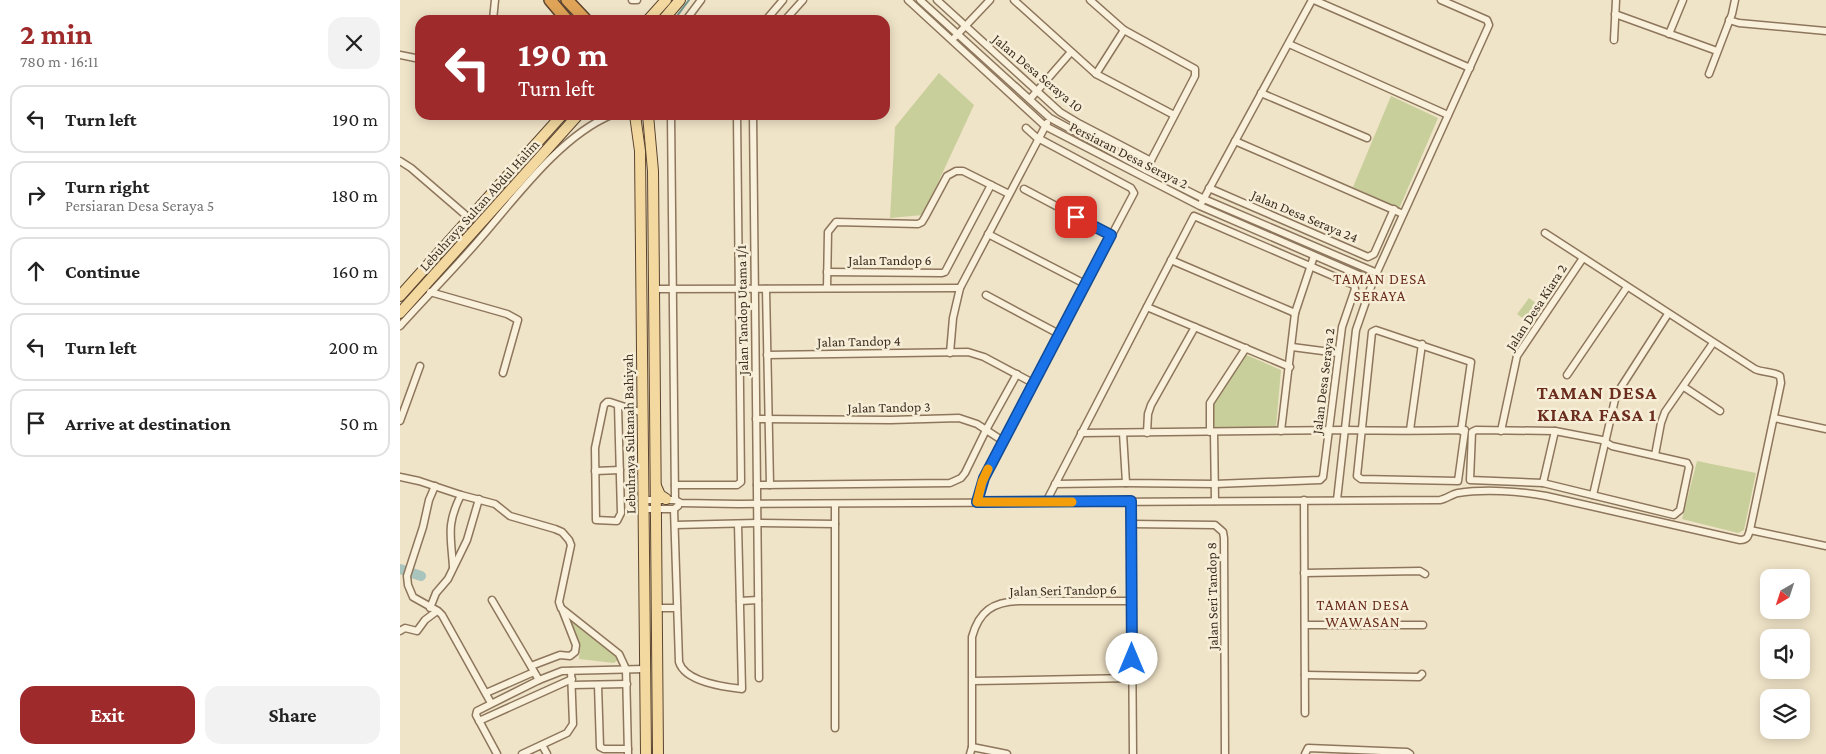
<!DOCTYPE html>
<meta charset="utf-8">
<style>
body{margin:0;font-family:"Crimson Pro",serif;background:#f2f2f2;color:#222;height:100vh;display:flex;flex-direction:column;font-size:19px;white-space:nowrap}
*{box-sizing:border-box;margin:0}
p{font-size:16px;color:#767676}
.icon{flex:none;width:28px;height:28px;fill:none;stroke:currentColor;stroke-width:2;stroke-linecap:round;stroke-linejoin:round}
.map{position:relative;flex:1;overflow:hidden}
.side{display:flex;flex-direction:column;background:#fff;width:400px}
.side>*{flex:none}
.top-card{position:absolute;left:15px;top:15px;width:475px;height:105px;border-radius:15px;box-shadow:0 2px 12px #0003;background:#9e2a2b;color:#fff;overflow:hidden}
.needle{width:32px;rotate:219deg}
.buttons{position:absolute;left:1360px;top:569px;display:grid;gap:10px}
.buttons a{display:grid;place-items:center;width:50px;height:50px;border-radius:10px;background:#fff;box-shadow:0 2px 12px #0003;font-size:25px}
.pin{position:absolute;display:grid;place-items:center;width:42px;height:42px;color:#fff;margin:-21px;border-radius:10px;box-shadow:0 2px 8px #0006}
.me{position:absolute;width:55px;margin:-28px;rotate:0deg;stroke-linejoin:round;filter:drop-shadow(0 0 4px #0008)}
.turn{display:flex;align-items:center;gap:18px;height:105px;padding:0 20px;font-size:22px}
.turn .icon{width:65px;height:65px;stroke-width:2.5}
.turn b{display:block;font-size:35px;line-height:42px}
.round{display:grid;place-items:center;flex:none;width:52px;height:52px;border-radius:15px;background:#f2f2f2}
.head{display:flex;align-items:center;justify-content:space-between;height:85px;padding:0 20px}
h1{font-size:30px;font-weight:700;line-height:38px;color:#9e2a2b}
.button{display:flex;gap:10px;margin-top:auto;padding:10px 20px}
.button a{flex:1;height:58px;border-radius:15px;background:#9e2a2b;color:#fff;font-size:20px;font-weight:700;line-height:58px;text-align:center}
.button a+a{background:#f2f2f2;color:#222}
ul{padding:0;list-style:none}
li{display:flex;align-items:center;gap:15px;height:68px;margin:0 10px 8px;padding:0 10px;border:2px solid #e0e0e0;border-radius:15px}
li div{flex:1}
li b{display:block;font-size:19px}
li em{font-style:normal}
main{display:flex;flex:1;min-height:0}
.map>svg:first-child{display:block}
.green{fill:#c9cf9b}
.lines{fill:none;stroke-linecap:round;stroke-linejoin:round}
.stream{stroke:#6f938a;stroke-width:2}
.river{stroke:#a9c4bc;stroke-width:10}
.street-casing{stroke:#8d765c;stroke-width:9}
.primary-casing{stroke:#5b4430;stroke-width:12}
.highway-casing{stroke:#5b4430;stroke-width:14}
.street{stroke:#faf1dc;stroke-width:6}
.primary{stroke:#f3d9a0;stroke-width:10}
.highway{stroke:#e0a458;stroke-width:11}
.route-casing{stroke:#114b97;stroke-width:12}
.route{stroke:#1a73e8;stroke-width:9}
.slow{stroke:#f59e0b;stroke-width:9}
.labels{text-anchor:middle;stroke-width:5;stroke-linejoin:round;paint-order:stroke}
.street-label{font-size:14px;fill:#3d2e20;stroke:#f7eed8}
.neighbourhood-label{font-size:15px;letter-spacing:1px;fill:#6b2e1e;stroke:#f7eed8}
.district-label{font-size:19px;font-weight:bold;letter-spacing:1px;fill:#6b2e1e;stroke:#f7eed8}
</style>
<main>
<section class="side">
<div class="head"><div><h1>2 min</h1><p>780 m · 16:11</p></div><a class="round"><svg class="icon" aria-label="close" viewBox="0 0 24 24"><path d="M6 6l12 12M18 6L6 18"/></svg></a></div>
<ul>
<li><svg class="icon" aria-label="left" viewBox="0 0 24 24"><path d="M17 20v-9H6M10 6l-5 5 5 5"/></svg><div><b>Turn left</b></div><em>190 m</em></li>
<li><svg class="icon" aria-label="right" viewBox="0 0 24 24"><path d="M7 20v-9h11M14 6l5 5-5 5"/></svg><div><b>Turn right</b><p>Persiaran Desa Seraya 5</p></div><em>180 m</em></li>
<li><svg class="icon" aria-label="ahead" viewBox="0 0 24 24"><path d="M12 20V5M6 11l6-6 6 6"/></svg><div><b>Continue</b></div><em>160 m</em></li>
<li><svg class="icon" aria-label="left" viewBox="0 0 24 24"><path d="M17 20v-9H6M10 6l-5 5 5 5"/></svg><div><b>Turn left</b></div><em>200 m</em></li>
<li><svg class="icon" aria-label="arrive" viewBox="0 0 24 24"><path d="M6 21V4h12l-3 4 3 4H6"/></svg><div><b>Arrive at destination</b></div><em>50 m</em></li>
</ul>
<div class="button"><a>Exit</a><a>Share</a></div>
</section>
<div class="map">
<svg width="1426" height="754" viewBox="0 0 1426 754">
<rect width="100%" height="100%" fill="#f0e4c8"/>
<g class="green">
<polygon points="539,73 574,105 523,215 490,218 495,127"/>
<polygon points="991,96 1038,118 999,209 953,187"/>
<polygon points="1129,298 1140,306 1128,322 1117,314"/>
<polygon points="842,353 881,370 876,427 813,427 812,403"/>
<polygon points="1297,461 1356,473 1344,530 1338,533 1282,519"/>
<polygon points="170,619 217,655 218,660 214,663 179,659 180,645"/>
</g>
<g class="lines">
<polyline class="stream" points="274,20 289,0"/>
<polyline class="river" points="0,569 21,576"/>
<g class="street-casing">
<g id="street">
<polyline points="232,0 237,0"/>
<polyline points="508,0 645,126 800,206 973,281"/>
<polyline points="520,0 650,118 746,170 804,199 977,273"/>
<polyline points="537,0 660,112 680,124 751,161"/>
<polyline points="614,0 696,74 774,115"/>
<polyline points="690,0 724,30 795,69 795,76 746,170"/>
<polyline points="914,0 1070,68"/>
<polyline points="1215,14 1317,51"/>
<polyline points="93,20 95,0"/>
<polyline points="286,20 301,0"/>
<polyline points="366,20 383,0"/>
<polyline points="385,20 403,0"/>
<polyline points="1329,20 1339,23 1426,31"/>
<polyline points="1269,34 1283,0"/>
<polyline points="555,37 590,0"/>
<polyline points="1214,40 1216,0"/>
<polyline points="889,44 1048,115"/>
<polyline points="0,55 20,59"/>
<polyline points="696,74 724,30"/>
<polyline points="1309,74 1332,14 1335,0"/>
<polyline points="861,93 967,138"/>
<polyline points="630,99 671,52"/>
<polyline points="271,115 275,500"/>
<polyline points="353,115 359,678"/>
<polyline points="835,141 1003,214"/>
<polyline points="0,161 11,168 69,218"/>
<polyline points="809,188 968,257 974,254 994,209"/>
<polyline points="624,189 711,235"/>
<polyline points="802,202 912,0"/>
<polyline points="588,234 685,284"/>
<polyline points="771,260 895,313"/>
<polyline points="427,272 542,273 545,272 591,185"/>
<polyline points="427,288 428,232 436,222 518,224 522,222 525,217 547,176 556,171 563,171 609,194"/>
<polyline points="254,289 560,288"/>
<polyline points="366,289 370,485"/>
<polyline points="30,292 107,314 118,320 103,373"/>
<polyline points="586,295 659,334"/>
<polyline points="747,307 890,367"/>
<path d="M 0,326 C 26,297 53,270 78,241 C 115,199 159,137 211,115"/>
<polyline points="892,347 938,353"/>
<polyline points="550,353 553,318 560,288 647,123"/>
<polyline points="367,355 568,352 584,357 633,383"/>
<polyline points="1167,375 1227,287"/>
<polyline points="1284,387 1320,411"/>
<polyline points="218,405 221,513 217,521 196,520 195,448 204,405 207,402 210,402 243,413"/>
<polyline points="1374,418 1426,429"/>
<polyline points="356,419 491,420 559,418 577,424 603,441"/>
<polyline points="0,421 20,366"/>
<polyline points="1010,430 1022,344"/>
<polygon points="1076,430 1155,431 1202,440 1212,446 1287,463 1289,467 1280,510 1274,515 1143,483 1070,480 1072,432"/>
<polyline points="881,431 895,313 914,256"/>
<polyline points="1101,431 1117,356 1183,258"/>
<polyline points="810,432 810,403 846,348"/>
<polyline points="814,432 815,501"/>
<path d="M 681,433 L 945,430 C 985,431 1025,431 1065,430 L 1058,481 L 961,479 L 957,476 L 972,332 L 976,330 L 1071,362 L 1061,431"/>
<polyline points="747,433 748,414 751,405 795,327"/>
<polyline points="1255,455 1261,423 1265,412 1313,343"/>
<polyline points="195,471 220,470"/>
<polyline points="0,477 19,481 61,495 95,504 110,516 155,529 162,532 169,540 171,545 159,602 161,608 219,654 226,669 228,754"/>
<polyline points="1143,483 1155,431"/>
<polyline points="655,484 726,483"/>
<polyline points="275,485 337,485 341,482 337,115"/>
<polyline points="357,485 550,483 561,478 565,473 586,430 617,374"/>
<polyline points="35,486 29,500 23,527 7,576 8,585 13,597 38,611 42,615 91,703"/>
<polyline points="1193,495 1216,395 1268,314"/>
<path d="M 244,500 L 275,500 L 281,503 L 338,504 L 1040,500 C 1046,499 1052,494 1058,493 C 1084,489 1120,491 1146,496 L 1340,540 C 1347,540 1348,537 1350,530 L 1381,383 L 1380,376 C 1373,371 1363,373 1355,369 L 1145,233"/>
<polyline points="904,500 905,713"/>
<polyline points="937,500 956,330 973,281 1089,25 1087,20 1041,0"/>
<polyline points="731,501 733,754"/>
<polyline points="577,502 583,478 734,193 731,188 636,137 626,128"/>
<polyline points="646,502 794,216 954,285 955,289 942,327 923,477 920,480 815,484 726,483 723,433"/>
<polyline points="435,504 435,728"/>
<polyline points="244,509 274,509 278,506"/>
<path d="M 274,509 L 279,662 C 285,682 324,687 342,689 L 338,524"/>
<polyline points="731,524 815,525 823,532 824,538 825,754"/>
<polyline points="275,525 357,523 435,524"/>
<polyline points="1350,530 1426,546"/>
<path d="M 53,567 C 51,535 46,525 61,495"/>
<polyline points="904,573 1020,571 1025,574"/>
<polyline points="92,600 139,680"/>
<polyline points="340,601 358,600"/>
<polyline points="30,608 36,593 48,579 67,540 79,499"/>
<polyline points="257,608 277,608"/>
<polyline points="905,625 1023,625"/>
<polyline points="0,631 5,628 17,631 25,620 37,611"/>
<polyline points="131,666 160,655 170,656 175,652 176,645 162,609"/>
<polyline points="905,675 1019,677 1022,674"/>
<polyline points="573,681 732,678"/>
<polyline points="172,685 227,684"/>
<polyline points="198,685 200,747 204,749 228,749"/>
<polyline points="86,693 134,672"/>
<polyline points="79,721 172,679"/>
<polyline points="142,745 147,754"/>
<polyline points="572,747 607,754"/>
<polyline points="97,754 76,715 77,711 139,680 162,671 245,669"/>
<polyline points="122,754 167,733 173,724 171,671"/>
<path d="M 570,754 L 572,747 L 572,637 C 579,611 593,602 619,601 L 732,601"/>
<polyline points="905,754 908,748 1007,752 1010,754"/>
</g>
</g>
<g class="primary-casing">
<g id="primary">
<polyline points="248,20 266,0"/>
<polyline points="263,20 280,0"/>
<polyline points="235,115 240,151 246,754"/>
<polyline points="248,115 253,171 258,754"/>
<polyline points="0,296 162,115"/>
<polyline points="0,313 178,115"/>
<polyline points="256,486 260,495 266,499"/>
</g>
</g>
<g class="highway-casing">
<g id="highway">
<polyline points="150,0 167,20"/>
<polyline points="167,0 186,20"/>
</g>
</g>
<use href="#street" class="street"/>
<use href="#primary" class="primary"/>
<use href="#highway" class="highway"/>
</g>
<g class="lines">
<g class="route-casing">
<polyline id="route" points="676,217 711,235 584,478 577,502 731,501 732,659"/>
</g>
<use href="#route" class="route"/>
<polyline class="slow" points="588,469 582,482 577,502 672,502"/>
</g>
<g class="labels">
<g class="street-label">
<text transform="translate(638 73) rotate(40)" y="5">Jalan Desa Seraya 10</text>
<text transform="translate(729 155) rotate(27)" y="5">Persiaran Desa Seraya 2</text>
<text transform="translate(79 205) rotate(-48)" y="5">Lebuhraya Sultan Abdul Halim</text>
<text transform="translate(905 216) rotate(23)" y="5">Jalan Desa Seraya 24</text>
<text x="490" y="265">Jalan Tandop 6</text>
<text transform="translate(1136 307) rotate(-57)" y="5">Jalan Desa Kiara 2</text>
<text transform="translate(342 310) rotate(-91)" y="5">Jalan Tandop Utama 1/1</text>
<text transform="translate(459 341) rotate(-1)" y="5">Jalan Tandop 4</text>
<text transform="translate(923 381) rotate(-83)" y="5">Jalan Desa Seraya 2</text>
<text transform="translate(489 407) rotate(-1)" y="5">Jalan Tandop 3</text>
<text transform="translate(229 434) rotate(-91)" y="5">Lebuhraya Sultanah Bahiyah</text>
<text transform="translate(663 590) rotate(-1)" y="5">Jalan Seri Tandop 6</text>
<text transform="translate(812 596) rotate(-91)" y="5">Jalan Seri Tandop 8</text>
</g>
<g class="neighbourhood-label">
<text x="980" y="284">TAMAN DESA<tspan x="980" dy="17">SERAYA</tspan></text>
<text x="963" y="610">TAMAN DESA<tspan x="963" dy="17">WAWASAN</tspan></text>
</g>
<g class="district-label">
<text x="1197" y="399">TAMAN DESA<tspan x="1197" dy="22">KIARA FASA 1</tspan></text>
</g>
</g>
</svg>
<div class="buttons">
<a><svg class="needle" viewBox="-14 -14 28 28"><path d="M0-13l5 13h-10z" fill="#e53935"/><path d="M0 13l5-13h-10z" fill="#767676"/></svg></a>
<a><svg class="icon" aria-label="sound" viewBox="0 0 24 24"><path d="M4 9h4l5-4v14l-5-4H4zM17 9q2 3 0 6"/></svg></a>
<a><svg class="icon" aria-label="layers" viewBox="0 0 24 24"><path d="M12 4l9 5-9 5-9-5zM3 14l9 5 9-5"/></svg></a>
</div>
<div class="pin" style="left:676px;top:217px;background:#d93025"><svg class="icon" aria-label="arrive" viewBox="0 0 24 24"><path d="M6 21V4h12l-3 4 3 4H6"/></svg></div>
<svg class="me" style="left:732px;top:659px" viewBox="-20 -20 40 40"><circle r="19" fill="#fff"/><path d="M0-13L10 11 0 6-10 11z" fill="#1a73e8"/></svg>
<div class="top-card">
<div class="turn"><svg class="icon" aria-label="left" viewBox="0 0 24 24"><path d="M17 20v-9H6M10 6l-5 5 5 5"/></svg><div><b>190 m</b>Turn left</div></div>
</div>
</div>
</main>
